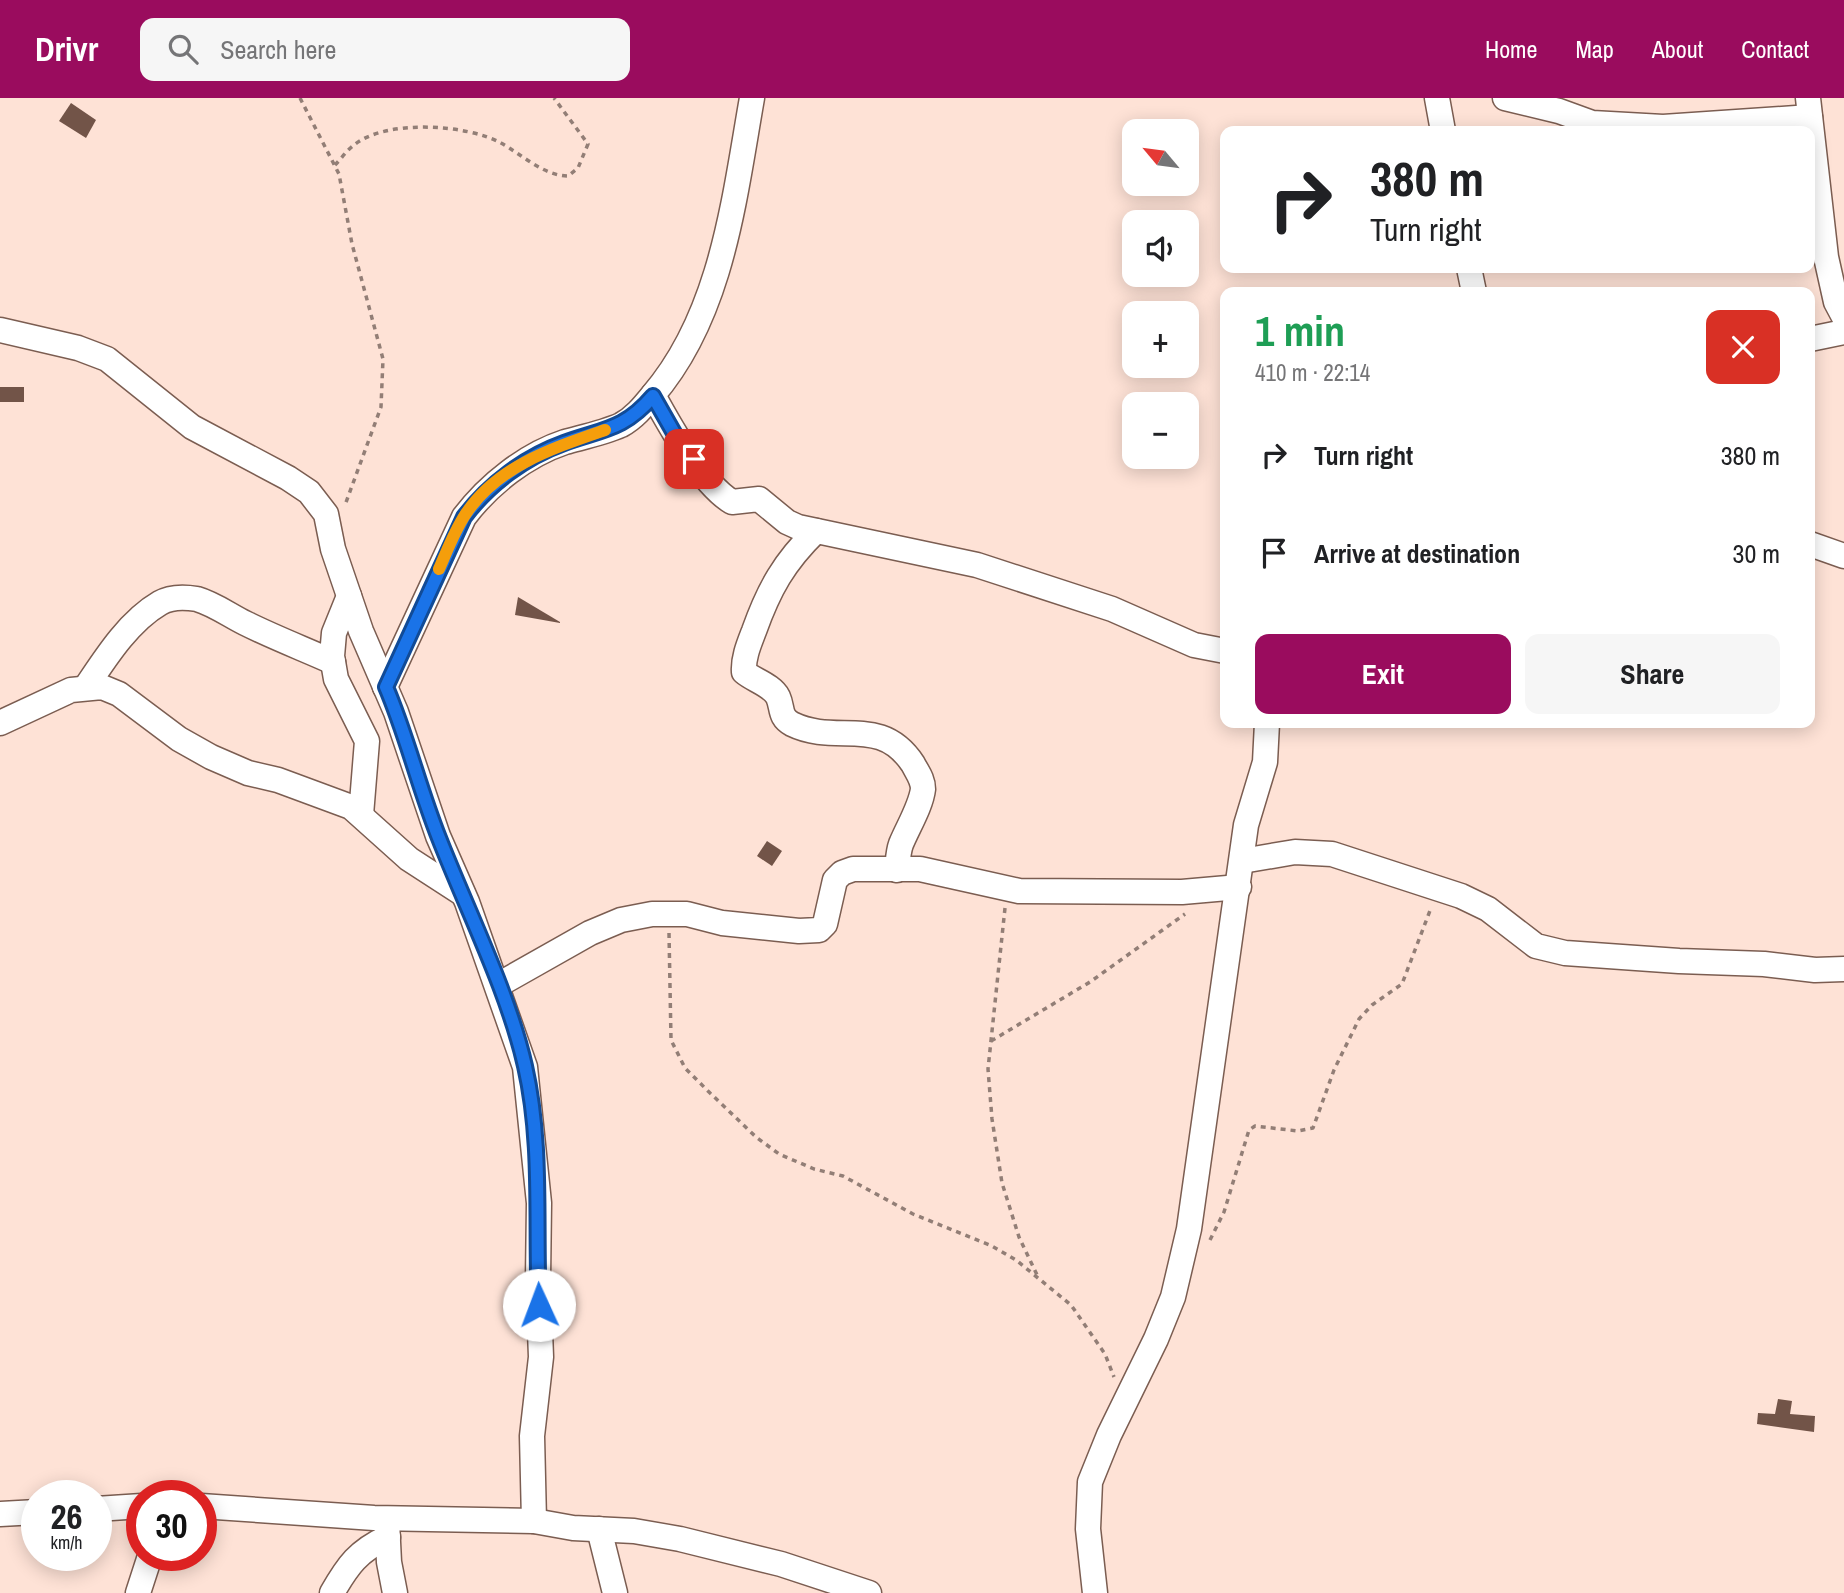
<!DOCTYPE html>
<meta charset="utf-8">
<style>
body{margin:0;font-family:"Archivo Narrow",sans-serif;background:#f6f6f6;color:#202124;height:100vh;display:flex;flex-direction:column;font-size:26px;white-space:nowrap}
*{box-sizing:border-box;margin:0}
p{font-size:23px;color:#757577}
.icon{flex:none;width:38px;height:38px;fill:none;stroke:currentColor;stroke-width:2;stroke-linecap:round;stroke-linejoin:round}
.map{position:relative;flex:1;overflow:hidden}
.panel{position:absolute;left:1220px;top:189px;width:595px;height:441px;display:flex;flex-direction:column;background:#fff;border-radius:14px;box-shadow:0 4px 18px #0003}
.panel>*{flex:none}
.hud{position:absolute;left:1220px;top:28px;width:595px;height:147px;border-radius:14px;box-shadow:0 4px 18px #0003;background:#fff;color:#202124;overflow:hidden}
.needle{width:46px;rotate:299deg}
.tools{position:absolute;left:1122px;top:21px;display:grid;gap:14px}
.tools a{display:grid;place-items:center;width:77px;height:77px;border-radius:14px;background:#fff;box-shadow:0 4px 18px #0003;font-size:35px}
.speed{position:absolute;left:21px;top:1382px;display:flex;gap:14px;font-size:35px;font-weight:700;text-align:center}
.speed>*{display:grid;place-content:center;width:91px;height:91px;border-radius:50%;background:#fff;box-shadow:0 4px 18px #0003;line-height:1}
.speed small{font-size:18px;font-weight:400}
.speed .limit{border:10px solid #d22;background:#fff;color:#111}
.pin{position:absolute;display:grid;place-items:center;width:60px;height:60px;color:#fff;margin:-30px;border-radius:14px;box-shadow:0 4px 10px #0006}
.me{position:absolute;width:77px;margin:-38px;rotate:358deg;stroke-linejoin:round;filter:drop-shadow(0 0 5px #0008)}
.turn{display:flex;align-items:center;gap:24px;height:147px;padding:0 35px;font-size:32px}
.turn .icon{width:91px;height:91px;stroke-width:2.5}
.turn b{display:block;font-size:49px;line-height:60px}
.round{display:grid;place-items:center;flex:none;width:74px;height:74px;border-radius:14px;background:#f6f6f6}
.summary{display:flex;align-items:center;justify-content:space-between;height:119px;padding:0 35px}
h1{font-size:42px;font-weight:800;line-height:52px;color:#1e9e55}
.action{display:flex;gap:14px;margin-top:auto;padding:14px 35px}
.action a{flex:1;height:80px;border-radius:14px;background:#9a0c5e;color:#fff;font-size:28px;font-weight:800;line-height:80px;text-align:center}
.action a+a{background:#f6f6f6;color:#202124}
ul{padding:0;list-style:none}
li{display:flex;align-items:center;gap:21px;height:98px;padding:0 35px}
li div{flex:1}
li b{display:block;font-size:26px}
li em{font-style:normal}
header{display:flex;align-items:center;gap:42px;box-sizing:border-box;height:98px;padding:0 35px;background:#9a0c5e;color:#fff}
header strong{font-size:33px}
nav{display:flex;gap:38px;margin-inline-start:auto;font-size:24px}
.search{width:490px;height:63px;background:#f6f6f6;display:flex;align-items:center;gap:18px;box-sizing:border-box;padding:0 24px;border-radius:14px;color:#757577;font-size:26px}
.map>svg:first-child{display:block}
.building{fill:#725448}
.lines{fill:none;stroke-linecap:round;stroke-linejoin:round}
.minor-casing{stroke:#7b5d51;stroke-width:27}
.path{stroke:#927e76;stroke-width:3.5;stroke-dasharray:5 5;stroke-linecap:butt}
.minor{stroke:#fff;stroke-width:24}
.route-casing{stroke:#114b97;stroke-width:18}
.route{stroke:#1a73e8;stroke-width:12}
.slow{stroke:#f59e0b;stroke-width:12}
</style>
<header>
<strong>Drivr</strong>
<div class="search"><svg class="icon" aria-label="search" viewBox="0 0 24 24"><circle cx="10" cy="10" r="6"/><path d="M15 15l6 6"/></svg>Search here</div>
<nav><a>Home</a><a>Map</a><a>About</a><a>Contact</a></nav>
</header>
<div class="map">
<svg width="1844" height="1495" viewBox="0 0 1844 1495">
<rect width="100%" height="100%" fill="#fee2d6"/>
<g class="building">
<polygon points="71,5 96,22 86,40 59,23"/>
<rect x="0" y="289" width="24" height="15"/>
<polygon points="518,499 560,524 560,525 515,517"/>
<polygon points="767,743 782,753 772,768 757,758"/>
<polygon points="1778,1301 1792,1303 1790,1316 1815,1318 1814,1334 1757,1326 1758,1315 1775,1316"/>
</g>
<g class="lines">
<g class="minor-casing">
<g id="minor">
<polyline points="1437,0 1443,33"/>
<polyline points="1505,0 1559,13 1592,25 1663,29 1810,19"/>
<polyline points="1808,0 1826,159 1836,204 1844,219"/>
<polyline points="1469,170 1474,194"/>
<polyline points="0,232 78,250 107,261 192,329 288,380 309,394 326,416 333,451 361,533 396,614 438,738 467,804 525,969 539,1105 538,1181 541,1259 532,1338 534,1423"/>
<polyline points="1810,241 1844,234"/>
<path d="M 653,297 C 670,328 702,386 732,404 L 759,401 L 787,424 L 798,429 L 977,467 L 1112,511 L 1194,547 L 1225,553"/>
<path d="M 816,433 C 784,464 769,491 754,533 C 749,546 743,560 744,574 C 753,582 772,587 778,599 C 783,610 779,619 792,626 C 837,648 880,616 913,666 C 917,674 923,681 923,691 C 921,708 908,729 901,746 C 898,754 898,763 897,772"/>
<polyline points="1810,446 1844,458"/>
<polyline points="349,498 334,535 332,558 336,581 367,643 361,717"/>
<path d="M 86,589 C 106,559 129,523 160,505 C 170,499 185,499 197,501 C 214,506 229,517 245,525 C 273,539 304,551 333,564"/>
<path d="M 385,589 L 464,419 C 489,386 526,357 565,344 C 583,339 603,335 621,327 C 634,320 643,309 652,298 C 722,217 734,102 752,0"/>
<polyline points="0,625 71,592 102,589 119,596 179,641 211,659 248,675 278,682 351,709 409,761 463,796"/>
<polyline points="1242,763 1295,754 1332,756 1461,798 1488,811 1536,848 1565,855 1679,863 1764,866 1815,872 1844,871"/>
<polyline points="498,887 590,835 621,822 652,816 687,816 722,825 799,833 819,832 825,826 835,782 842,775 853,771 920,771 1019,793 1182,794 1239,789"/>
<polyline points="201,1408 374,1420 534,1423 573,1430 634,1433 680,1441 781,1466 869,1495"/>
<polyline points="96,1411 142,1408"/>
<polyline points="0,1416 37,1414"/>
<polyline points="387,1424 389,1464 395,1495"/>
<polyline points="599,1431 615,1495"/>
<polyline points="138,1495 150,1458"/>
<path d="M 332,1495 C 348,1467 358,1453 388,1439"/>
<polyline points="1095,1495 1088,1431 1090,1384 1109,1337 1156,1241 1173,1199 1189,1131 1246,727 1265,664 1267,625"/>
</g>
</g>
<g class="path">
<polyline points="300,0 339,76 352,146 383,261 381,309 345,407"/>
<path d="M 335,67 C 341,61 347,52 354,47 C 386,21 466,26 501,45 C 521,56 544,78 568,78 L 578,70 L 588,46 L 554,0"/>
<polyline points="1005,810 988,971 992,1021 1002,1085 1019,1139 1038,1179"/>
<polyline points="669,835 671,942 685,970 709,994 756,1039 779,1056 814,1071 843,1078 913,1116 992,1148 1016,1162 1071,1207 1105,1256 1114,1279"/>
<polyline points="991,943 1090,884 1185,816"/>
<polyline points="1210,1142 1224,1114 1249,1032 1255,1028 1298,1033 1313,1030 1334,972 1359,921 1372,907 1402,886 1431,810"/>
</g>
<use href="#minor" class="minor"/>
</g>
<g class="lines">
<g class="route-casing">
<path id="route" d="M 539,1207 C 535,1128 543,1047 525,968 C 508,893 467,812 439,740 C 419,690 407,638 386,589 L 464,419 C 489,386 525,359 564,345 C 603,331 624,332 653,298 L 682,349 L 694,361"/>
</g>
<use href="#route" class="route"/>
<path class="slow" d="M 439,471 C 447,453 454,434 465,417 C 497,368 553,350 605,332"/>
</g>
</svg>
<div class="tools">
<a><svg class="needle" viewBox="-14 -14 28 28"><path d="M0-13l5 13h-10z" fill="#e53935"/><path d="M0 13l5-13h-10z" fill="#757577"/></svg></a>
<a><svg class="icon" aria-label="sound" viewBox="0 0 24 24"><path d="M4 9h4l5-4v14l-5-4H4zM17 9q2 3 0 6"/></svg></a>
<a>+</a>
<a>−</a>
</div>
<div class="speed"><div>26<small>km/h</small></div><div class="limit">30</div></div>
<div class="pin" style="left:694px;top:361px;background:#d93025"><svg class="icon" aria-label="arrive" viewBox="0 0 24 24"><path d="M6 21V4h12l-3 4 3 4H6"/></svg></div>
<svg class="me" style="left:539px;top:1207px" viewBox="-20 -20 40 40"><circle r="19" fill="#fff"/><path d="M0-13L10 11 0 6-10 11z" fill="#1a73e8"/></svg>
<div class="hud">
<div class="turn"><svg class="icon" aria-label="right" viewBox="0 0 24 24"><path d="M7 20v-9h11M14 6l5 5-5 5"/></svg><div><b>380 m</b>Turn right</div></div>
</div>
<section class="panel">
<div class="summary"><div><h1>1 min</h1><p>410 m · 22:14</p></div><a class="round" style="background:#d93025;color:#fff"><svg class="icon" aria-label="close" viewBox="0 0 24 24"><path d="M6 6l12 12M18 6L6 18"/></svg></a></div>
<ul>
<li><svg class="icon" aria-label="right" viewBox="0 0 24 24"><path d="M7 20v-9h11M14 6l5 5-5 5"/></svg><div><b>Turn right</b></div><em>380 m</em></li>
<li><svg class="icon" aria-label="arrive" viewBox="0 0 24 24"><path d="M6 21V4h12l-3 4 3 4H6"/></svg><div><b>Arrive at destination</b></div><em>30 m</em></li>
</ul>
<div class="action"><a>Exit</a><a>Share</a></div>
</section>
</div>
